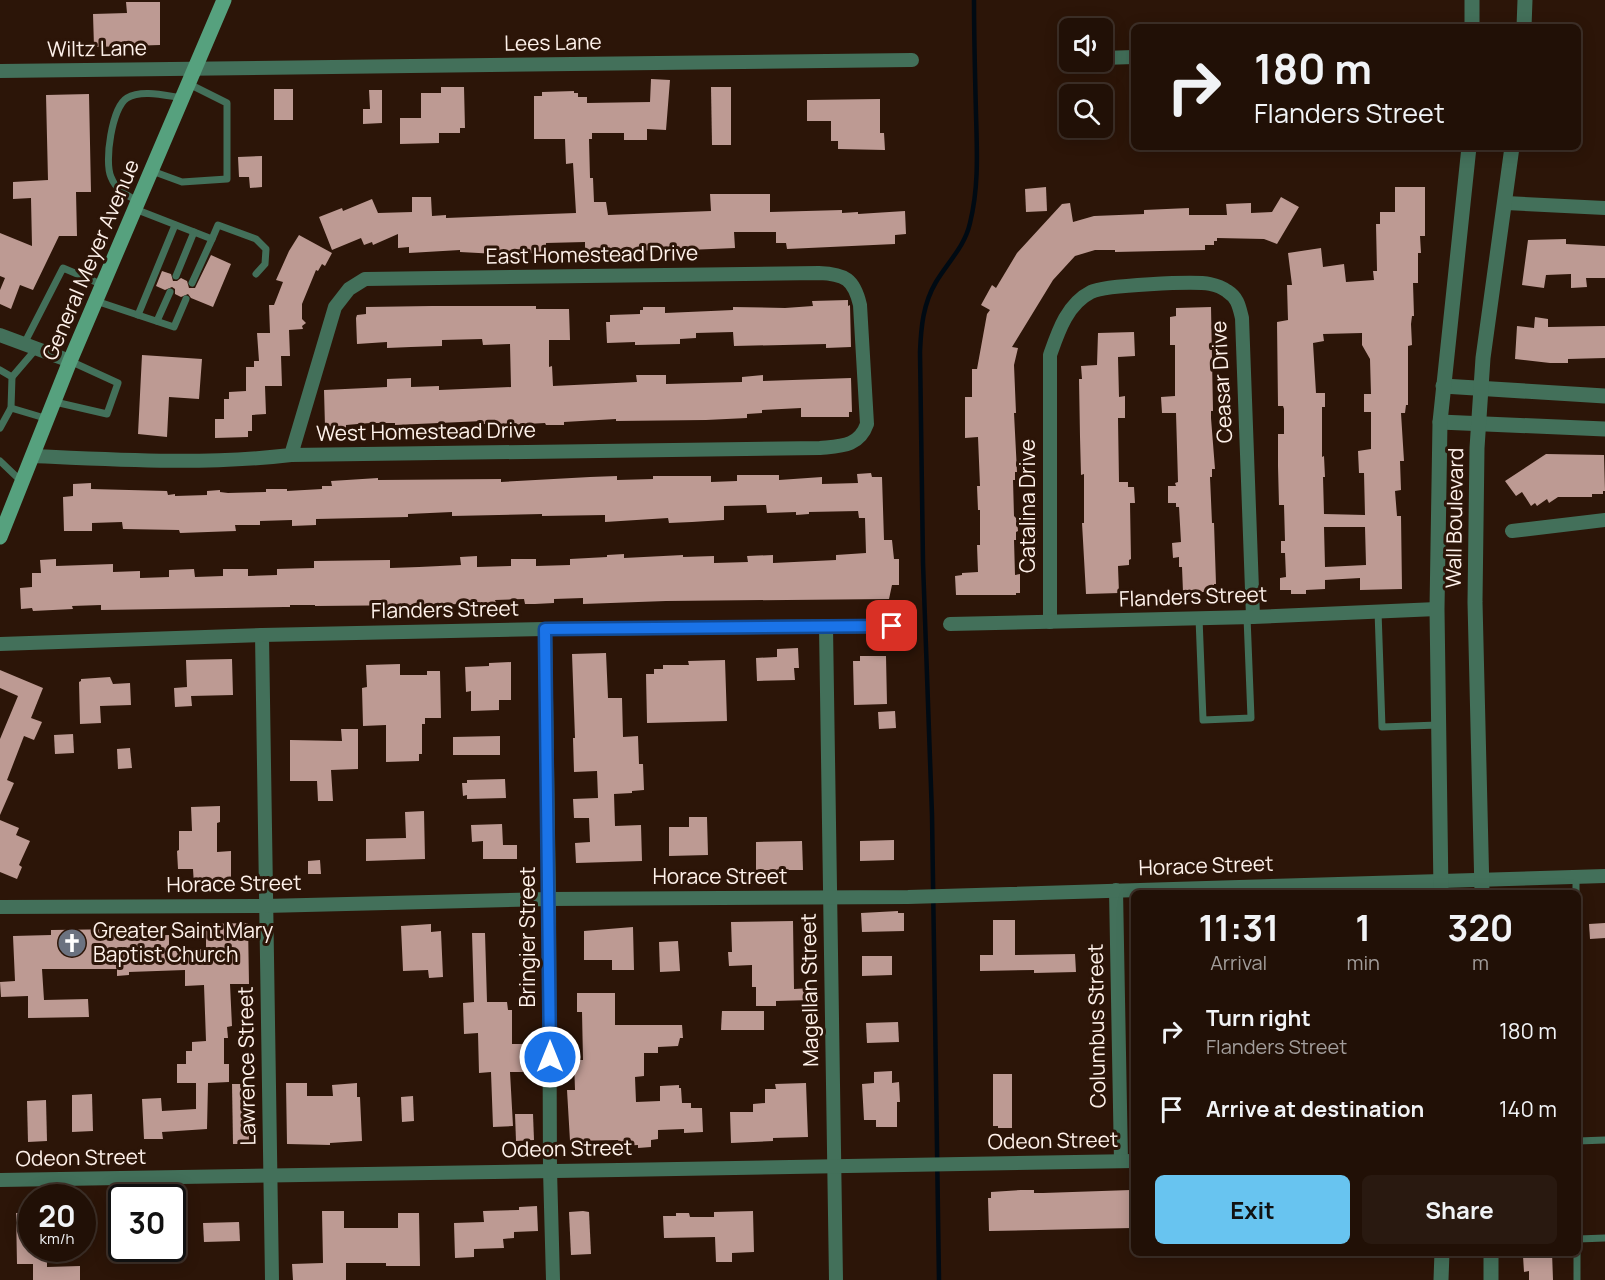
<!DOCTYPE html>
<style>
body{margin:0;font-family:Manrope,sans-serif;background:#291910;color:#f1f3f6;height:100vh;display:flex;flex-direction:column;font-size:22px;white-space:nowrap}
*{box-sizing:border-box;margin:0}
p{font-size:20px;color:#a29d9b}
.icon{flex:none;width:33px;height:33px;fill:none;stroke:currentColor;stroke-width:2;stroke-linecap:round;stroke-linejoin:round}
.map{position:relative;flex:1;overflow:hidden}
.side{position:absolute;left:1131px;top:890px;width:450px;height:366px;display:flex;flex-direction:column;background:#211006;border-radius:9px;box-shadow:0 3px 15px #0003,0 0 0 2px #3e3028}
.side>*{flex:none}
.banner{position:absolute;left:1131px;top:24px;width:450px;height:126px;border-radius:9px;box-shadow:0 3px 15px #0003,0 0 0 2px #3e3028;background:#211006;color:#f1f3f6;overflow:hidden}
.controls{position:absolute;left:1059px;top:18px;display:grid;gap:12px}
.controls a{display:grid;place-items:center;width:54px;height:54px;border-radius:9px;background:#211006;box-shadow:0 3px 15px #0003,0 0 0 2px #3e3028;font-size:30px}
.speed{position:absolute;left:18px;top:1184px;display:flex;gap:12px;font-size:30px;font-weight:700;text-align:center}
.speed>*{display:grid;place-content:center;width:78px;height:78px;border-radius:50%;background:#211006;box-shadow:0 3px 15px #0003,0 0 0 2px #3e3028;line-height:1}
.speed small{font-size:15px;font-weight:400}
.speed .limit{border:3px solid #111;border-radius:9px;background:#fff;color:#111}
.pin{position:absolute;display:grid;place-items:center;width:51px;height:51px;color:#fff;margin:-26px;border-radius:12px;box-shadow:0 3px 9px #0006}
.me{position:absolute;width:66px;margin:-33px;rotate:0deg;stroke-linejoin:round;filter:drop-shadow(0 0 4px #0008)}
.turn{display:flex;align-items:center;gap:21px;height:126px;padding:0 24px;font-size:27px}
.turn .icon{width:78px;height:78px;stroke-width:2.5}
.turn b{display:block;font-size:42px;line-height:51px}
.eta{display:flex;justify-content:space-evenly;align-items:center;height:102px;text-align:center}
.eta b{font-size:36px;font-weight:700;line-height:42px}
.cta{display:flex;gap:12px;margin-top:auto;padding:12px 24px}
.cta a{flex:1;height:69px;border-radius:9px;background:#68c4f0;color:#111;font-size:24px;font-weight:700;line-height:69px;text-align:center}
.cta a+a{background:#291910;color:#f1f3f6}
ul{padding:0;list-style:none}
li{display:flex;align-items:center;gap:18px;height:78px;padding:0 24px}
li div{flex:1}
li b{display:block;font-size:22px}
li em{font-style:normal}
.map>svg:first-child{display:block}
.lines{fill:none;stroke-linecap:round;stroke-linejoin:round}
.stream{stroke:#000a13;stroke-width:4.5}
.building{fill:#bd9a93;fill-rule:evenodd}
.service{stroke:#43705a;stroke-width:7}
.minor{stroke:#43705a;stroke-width:14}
.tertiary{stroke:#43705a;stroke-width:15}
.secondary{stroke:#56a17e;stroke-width:15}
.route-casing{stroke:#114b97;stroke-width:15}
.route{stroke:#1a73e8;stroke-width:10}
.labels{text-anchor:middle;stroke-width:6;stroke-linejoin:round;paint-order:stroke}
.street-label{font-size:21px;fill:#fef1ea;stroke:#2c1508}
.poi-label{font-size:21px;fill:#fef1ea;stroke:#2c1508;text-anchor:start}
</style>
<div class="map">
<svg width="1605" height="1280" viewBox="0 0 1605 1280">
<rect width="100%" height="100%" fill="#2c1508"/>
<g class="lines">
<path class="stream" d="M 939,1280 L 932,815 L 923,563 L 920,352 C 921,327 923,304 936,282 C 948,262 965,246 970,223 C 979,187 977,151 976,114 C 975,76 974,38 974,0"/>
</g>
<g class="building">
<polygon points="126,2 160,2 160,45 94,47 93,14 127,13"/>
<polygon points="651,79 670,80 666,130 647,129 647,140 624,140 624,133 592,133 592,139 589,139 590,178 593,178 594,202 606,202 608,215 711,211 710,194 770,194 770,212 842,210 842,213 858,212 858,214 905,211 906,234 895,235 895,244 787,249 786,243 776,243 776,232 734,232 735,248 688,250 688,248 660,248 660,250 594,252 585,251 585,242 546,243 546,249 543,249 543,253 497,254 460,252 460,250 409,253 409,247 398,248 398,234 373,245 372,242 364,245 361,238 332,250 319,217 342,208 343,211 372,199 378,213 412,212 412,197 431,197 432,216 446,215 446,218 576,213 573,163 566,164 565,139 534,139 534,96 542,96 542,92 574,91 574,93 578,93 578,97 587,97 587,103 650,102"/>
<polygon points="441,87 464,87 465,128 460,128 460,133 439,133 439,143 400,144 400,118 421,118 421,93 441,93"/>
<polygon points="711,87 731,87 731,145 712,145"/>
<rect x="274" y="89" width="19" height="31"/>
<polygon points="369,90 382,90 382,123 363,124 363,109 370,109"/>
<polygon points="89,94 91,192 76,192 77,236 59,236 33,290 20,285 11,309 0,304 0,290 5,278 0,276 0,233 32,246 31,198 13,199 13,182 48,180 46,95"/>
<polygon points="880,99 880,133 884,133 885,150 838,149 838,141 831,141 831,121 807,121 807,100"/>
<polygon points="262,156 262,187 250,188 249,177 239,177 238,157"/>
<polygon points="1046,187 1047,211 1026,212 1025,189"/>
<path d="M 1395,187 L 1425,187 L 1425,236 L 1420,236 L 1421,253 L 1418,253 L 1418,283 L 1413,283 L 1414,316 L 1412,316 L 1411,324 L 1412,345 L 1408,346 L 1408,405 L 1406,405 L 1405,413 L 1401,413 L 1404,461 L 1400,461 L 1401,490 L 1395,491 L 1397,516 L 1401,516 L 1402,589 L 1360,590 L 1360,578 L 1325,580 L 1325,589 L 1306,590 L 1306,594 L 1291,594 L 1291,590 L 1280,590 L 1280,578 L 1286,577 L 1285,553 L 1281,553 L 1281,541 L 1285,541 L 1284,505 L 1279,505 L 1278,466 L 1278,434 L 1284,434 L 1284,409 L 1283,406 L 1278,406 L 1277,322 L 1288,320 L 1287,285 L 1292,285 L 1288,253 L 1321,248 L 1323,267 L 1344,264 L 1346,282 L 1374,280 L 1373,271 L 1377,271 L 1376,224 L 1380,224 L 1380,212 L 1395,212 ZM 1362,333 L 1362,345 L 1370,359 L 1371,394 L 1364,394 L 1364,412 L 1371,412 L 1371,449 L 1358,451 L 1359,473 L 1364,473 L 1365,515 L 1324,514 L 1323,477 L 1325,477 L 1324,456 L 1322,457 L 1322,407 L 1325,407 L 1325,393 L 1316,393 L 1313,343 L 1324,341 L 1323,334 ZM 1324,527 L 1365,527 L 1366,565 L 1325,567 Z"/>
<polygon points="1281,197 1299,207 1277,244 1264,239 1217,238 1217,241 1214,241 1214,245 1205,245 1205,250 1115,252 1115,250 1095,250 1075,256 1053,280 1012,347 1018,348 1014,365 1016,413 1014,413 1017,472 1015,472 1015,480 1013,480 1014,516 1017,519 1018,531 1016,532 1016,540 1014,540 1015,575 1020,574 1020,593 1016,593 1016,595 956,595 955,576 962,575 962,573 978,572 977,545 980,545 980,510 978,510 977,486 980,486 978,437 965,438 965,397 972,397 972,369 977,369 987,314 990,310 981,305 992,285 996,288 1017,253 1062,204 1070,203 1073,222 1094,216 1144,214 1144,210 1189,208 1189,215 1227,215 1226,204 1251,203 1251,213 1272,212"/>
<polygon points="299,235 332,253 325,266 322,264 318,271 316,270 302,304 302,319 306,323 302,326 303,329 289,330 290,356 281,356 282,386 265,386 266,414 252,415 252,431 248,431 248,437 215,438 215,419 224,419 224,399 229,399 229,392 246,391 246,367 254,367 254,361 259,361 257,333 270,333 269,305 274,305 283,282 276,280 289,251"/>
<polygon points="1566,239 1566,244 1605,246 1605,278 1586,278 1587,287 1571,288 1571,274 1546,275 1544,288 1522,285 1528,240"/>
<polygon points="211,255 231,264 213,307 191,298 188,294 181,297 175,294 175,289 172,287 165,290 156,286 162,271 171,274 173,281 177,281 181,278 187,281 189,288 195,288"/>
<polygon points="848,300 848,306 850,305 851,347 826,348 826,344 734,346 733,332 696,333 696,338 680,339 680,344 635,345 635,342 607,343 606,322 610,322 610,315 640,314 640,310 643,310 643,307 665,307 665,313 711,311 733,310 733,307 785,308 813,306 812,301"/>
<polygon points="432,306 536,306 536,309 569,309 570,340 549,340 549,367 552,366 553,386 637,382 636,375 666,375 666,384 742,382 742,377 763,375 763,381 851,378 852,412 849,412 849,417 801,417 801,408 762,410 762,413 747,414 747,418 706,420 616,421 616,419 564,422 564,425 546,425 545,423 490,426 490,424 483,424 483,421 395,425 395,423 370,423 346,425 346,428 332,429 332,426 325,427 324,390 387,387 387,379 411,378 411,387 439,386 439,390 511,387 510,344 483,345 482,339 442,340 442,346 411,347 387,348 387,342 357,344 356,318 357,315 366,314 366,307"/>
<polygon points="1211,307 1213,411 1211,411 1211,418 1215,469 1212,469 1212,477 1210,477 1212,523 1214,523 1216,584 1214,584 1214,592 1183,592 1182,567 1179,567 1179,557 1173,558 1172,543 1181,542 1179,507 1176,507 1176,503 1168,503 1168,486 1176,486 1175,483 1178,482 1176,413 1162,413 1161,397 1175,396 1175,345 1170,345 1170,317 1176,316 1176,308"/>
<polygon points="1535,317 1548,319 1548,327 1605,326 1605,358 1568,359 1568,363 1550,363 1515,359 1517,326 1534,328"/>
<polygon points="1134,332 1135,356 1118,357 1119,397 1125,396 1125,418 1118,418 1119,482 1128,482 1128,487 1134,487 1135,503 1130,503 1131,559 1129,560 1129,565 1118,566 1119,593 1086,594 1082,523 1084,523 1084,474 1081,475 1080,437 1079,379 1082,379 1081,366 1097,365 1098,333"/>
<polygon points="142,355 202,359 199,399 169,397 167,437 138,434"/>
<polygon points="1546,454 1604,455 1605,491 1603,491 1603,494 1592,494 1592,497 1558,497 1549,503 1547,499 1537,506 1535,503 1531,506 1522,492 1516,496 1505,481"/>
<polygon points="871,473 872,477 882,477 884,540 892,540 894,559 899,559 899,585 892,585 889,599 666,601 583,604 583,598 554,599 554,603 535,604 525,604 524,599 495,600 496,603 425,605 315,606 315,605 290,605 290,607 284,607 101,610 101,605 72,606 73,609 33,611 32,608 21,609 20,588 32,587 32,573 41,573 40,560 56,559 56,566 113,564 113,572 140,571 140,578 169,577 169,570 194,569 195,577 223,576 223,569 248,569 248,576 277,575 277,569 314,568 314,561 390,560 390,568 419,567 461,565 460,557 477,556 477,567 511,566 511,559 536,559 536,566 570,565 570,559 607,557 607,555 624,554 624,558 683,555 683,557 714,556 714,563 748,562 747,556 773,555 773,563 836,560 836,555 866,553 865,518 859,518 858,511 809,512 809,514 796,515 796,512 767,513 766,505 724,506 724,520 692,522 669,523 668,518 605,522 605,515 542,516 542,514 452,516 452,512 408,514 408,517 316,519 316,525 292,526 292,520 260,521 260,525 235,525 236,531 180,533 179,530 123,529 122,522 92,523 92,531 64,531 63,497 73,496 73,484 91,483 91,489 167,491 168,495 175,494 175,496 207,495 207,491 220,490 220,492 228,493 266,492 266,489 287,489 287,491 322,489 322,486 332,486 331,481 378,478 378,480 501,479 501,482 590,477 617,476 617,480 653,479 653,476 711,476 711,482 737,481 737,475 779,475 779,480 822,477 822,484 858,483 857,474"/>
<polygon points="798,648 799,668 794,668 795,680 757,681 756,658 777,657 777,649"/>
<polygon points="606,653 608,698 622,698 623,737 638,736 639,764 643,764 644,790 632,791 632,793 614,794 615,826 641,825 642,861 576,863 575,843 590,842 589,818 574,818 573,799 598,798 597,771 574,772 573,738 575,738 572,654"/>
<polygon points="860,656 886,656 887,704 854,705 853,661 860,661"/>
<polygon points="232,659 233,695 191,696 192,706 175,707 174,688 187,687 186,660"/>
<polygon points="725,660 727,721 647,723 646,674 654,674 654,669 663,669 663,665 689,665 688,661"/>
<polygon points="511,662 511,700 499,700 499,710 471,711 471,691 466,692 465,667 489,666 489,663"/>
<polygon points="400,664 400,675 427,675 427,671 440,671 441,718 425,718 425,724 422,724 422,754 419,754 419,761 386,762 386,725 363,726 362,688 367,687 366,665"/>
<polygon points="0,670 43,688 31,718 42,722 34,740 24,736 7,780 14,783 0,815 0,739 18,696 0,688"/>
<polygon points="110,677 113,684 130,683 131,705 100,706 101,723 80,724 79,682 81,681 81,679"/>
<polygon points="895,711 896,728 879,729 878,712"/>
<polygon points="341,729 358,729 358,769 331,770 333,801 318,801 317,781 290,781 290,740 342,741"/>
<polygon points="73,734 74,753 55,754 54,735"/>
<polygon points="500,736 500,755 453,755 453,737"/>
<polygon points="130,748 132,768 118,769 117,749"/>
<polygon points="505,779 506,798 467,799 467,795 463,796 462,783 467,783 467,780"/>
<polygon points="220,806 220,822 217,823 217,852 231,851 231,883 194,885 193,869 178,869 177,851 179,850 179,831 192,831 191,807"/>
<polygon points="424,811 425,859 366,861 366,839 406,838 405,812"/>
<polygon points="689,817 707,817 708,855 669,856 669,827 689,827"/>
<polygon points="0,820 19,828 16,835 30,841 19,865 22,867 17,879 0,872"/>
<polygon points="502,824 503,845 517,845 517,859 483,859 483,841 472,842 471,825"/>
<polygon points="894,840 894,860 860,861 860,841"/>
<polygon points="802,841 803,870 756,870 756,842"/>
<polygon points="320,860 321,874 308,874 308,861"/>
<polygon points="898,911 898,913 904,913 904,931 862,932 861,913"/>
<polygon points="993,920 1015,920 1015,955 1075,954 1076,972 1034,973 1034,970 980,971 980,955 993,955"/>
<polygon points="793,921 794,989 811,988 811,1000 776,1001 776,1006 756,1006 756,987 752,987 752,965 729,966 728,952 732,952 731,922"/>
<polygon points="248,923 249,984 230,984 232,1026 227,1027 228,1038 224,1038 224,1064 229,1064 229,1082 208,1083 207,1129 162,1132 163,1139 144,1139 142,1099 161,1098 162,1111 196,1109 196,1083 177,1083 177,1064 186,1064 186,1051 192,1051 192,1042 206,1041 204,985 185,986 185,970 129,972 129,975 117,976 117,969 42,969 44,1000 88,999 89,1017 28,1018 28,996 1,997 0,982 15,981 13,936 51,935 51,930 128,929 128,936 169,935 169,951 206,949 206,924"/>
<polygon points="1605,923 1605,938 1590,939 1589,924"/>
<polygon points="431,924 431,932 441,931 443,977 429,978 428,970 403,971 401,926"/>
<polygon points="633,927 634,970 612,970 612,960 584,960 584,931"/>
<polygon points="472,933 485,933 487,1002 507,1002 508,1010 512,1010 512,1044 529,1044 529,1056 523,1056 523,1072 510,1072 513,1126 493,1127 491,1072 479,1073 478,1033 464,1034 463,1003 474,1002"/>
<polygon points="678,941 680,971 660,972 659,942"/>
<polygon points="862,956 892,956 892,975 862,976"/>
<polygon points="577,993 615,993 615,1025 682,1025 683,1038 680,1038 678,1046 658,1047 658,1053 644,1053 644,1076 635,1077 636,1102 660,1101 660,1086 679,1085 679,1088 681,1088 682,1103 691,1103 691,1108 702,1108 703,1132 684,1133 684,1129 658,1130 658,1139 651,1140 651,1147 638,1148 638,1145 618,1146 618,1140 570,1141 567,1090 575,1090 574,1060 583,1060 582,1012 577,1012"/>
<polygon points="722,1011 764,1011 764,1030 721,1030"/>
<polygon points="898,1022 899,1042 867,1043 866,1023"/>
<polygon points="892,1071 892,1083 899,1082 900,1102 897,1102 897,1127 876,1127 876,1120 864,1120 862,1084 874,1083 874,1072"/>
<polygon points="993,1074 1012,1074 1012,1128 998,1128 998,1126 993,1126"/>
<polygon points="286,1083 307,1083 307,1096 333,1096 332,1085 357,1083 357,1097 360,1097 362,1141 330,1143 330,1145 287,1144"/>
<polygon points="806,1083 808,1137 773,1138 773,1141 731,1143 730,1112 753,1112 753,1104 765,1103 765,1089 776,1089 775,1084"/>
<polygon points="232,1084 248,1084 249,1144 233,1144"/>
<polygon points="92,1094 93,1131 72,1132 72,1095"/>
<polygon points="413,1096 414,1121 402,1122 401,1097"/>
<polygon points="46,1100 47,1141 28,1142 27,1101"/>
<polygon points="515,1114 533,1114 534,1140 516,1141"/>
<polygon points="1021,1190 1034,1190 1034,1193 1043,1193 1131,1190 1132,1228 989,1231 988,1198 991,1198 991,1192"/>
<polygon points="537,1206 538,1231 514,1232 514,1238 503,1239 504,1248 474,1249 474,1257 455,1258 454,1223 484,1222 483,1211 519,1210 519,1207"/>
<polygon points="322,1211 344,1211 344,1228 398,1228 398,1213 419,1213 420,1266 386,1266 386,1263 346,1263 346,1280 293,1280 292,1264 323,1263"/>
<polygon points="583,1211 589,1212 591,1254 571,1255 569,1212"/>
<polygon points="753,1211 754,1252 732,1253 732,1262 716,1262 715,1237 664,1238 663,1216 676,1216 676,1213 689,1213 690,1217 714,1217 714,1212"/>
<polygon points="16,1213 32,1213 32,1248 47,1248 47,1267 80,1266 80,1280 33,1280 33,1264 17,1264"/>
<polygon points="239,1222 240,1241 204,1242 203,1223"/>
<polygon points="1529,1252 1552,1252 1553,1280 1529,1280 1529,1271 1524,1272 1523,1256 1529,1256"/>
</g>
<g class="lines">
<g class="service">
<polyline points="152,171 182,182 227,179 227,103 189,84"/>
<path d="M 139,201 C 127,196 116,190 111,177 C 104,162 112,107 127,98 C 142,89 167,96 183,98"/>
<polyline points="135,209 212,239 192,283"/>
<polyline points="212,239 218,225 256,239 266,249 265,264 256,274"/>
<polyline points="176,276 194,232"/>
<polyline points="96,301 174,327 186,299"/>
<polyline points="138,315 175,225"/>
<polyline points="157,321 170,292"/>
<polyline points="24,344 63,268 103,285"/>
<polyline points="0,370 12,377 11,408 0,428"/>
<polyline points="12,377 36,349"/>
<polyline points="55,402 107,414 118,383 70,361"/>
<polyline points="11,408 48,419"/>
<polyline points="0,461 21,481"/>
<polyline points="1378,611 1382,727 1438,725"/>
<polyline points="1199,618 1203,720 1251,718 1247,617"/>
<polyline points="1576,877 1576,892"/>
<polyline points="1578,1141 1605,1140"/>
<polyline points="1578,1239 1605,1238"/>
<polyline points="1577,1280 1577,1252"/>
</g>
<g class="minor">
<polyline points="1102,58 1134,57"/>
<polyline points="0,71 912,60"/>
<polyline points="1506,203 1605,208"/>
<polyline points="0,335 70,361"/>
<path d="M 34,456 C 120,460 205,465 291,455 L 820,448 C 840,446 859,447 867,424 L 860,305 C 854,279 845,274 819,273 L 365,279 L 349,289 L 335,307 L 291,455"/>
<polyline points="1512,531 1605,520"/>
<path d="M 1050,622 L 1050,355 C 1058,332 1067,304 1091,292 C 1104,285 1195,281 1210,284 C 1215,285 1223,288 1227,291 C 1238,298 1239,306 1242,318 L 1253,617"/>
<polyline points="950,624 1253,617 1437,609"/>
<polyline points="826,627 836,1280"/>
<polyline points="545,629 549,899 550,1170 553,1280"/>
<polyline points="262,635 272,1280"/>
<polyline points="0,644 262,635 545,629 892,626"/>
<polyline points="1116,890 1121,1161"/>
<polyline points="0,907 265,906 549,899 908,897 1605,876"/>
<path d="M 0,1180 C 378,1176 756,1166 1134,1161"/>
</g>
<g class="tertiary">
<polyline points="1472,0 1472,27"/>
<polyline points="1524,27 1525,0"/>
<polyline points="1443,386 1605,396"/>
<polyline points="1440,422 1605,429"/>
<polyline points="1441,892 1437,609 1440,422 1469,147"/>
<polyline points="1482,892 1475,602 1477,448 1483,358 1512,147"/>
<polyline points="1491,1252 1491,1280"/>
<polyline points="1441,1280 1442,1252"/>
</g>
<polyline class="secondary" points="0,537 70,361 224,0"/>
</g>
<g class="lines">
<g class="route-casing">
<polyline id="route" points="550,1057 545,629 892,626"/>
</g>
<use href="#route" class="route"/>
</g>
<defs>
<g id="church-disc" transform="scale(1.5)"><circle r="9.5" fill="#6b7280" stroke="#2c1508"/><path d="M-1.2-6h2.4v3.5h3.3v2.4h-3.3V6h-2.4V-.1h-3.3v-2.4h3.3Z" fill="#fff"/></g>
</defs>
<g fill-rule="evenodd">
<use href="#church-disc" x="72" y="943"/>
</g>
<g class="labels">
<g class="street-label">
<text transform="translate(553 43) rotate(-1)" y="7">Lees Lane</text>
<text transform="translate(97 49) rotate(-1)" y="7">Wiltz Lane</text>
<text transform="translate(592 255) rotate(-1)" y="7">East Homestead Drive</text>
<text transform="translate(91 260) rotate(-67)" y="7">General Meyer Avenue</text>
<text transform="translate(1222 382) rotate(-93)" y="7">Ceasar Drive</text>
<text transform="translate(426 432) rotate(-1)" y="7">West Homestead Drive</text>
<text transform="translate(1028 506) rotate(-90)" y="7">Catalina Drive</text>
<text transform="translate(1455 518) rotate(-89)" y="7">Wall Boulevard</text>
<text transform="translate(1193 597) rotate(-2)" y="7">Flanders Street</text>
<text transform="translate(445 610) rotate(-1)" y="7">Flanders Street</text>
<text transform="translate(1206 866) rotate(-2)" y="7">Horace Street</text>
<text x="720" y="884">Horace Street</text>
<text transform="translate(234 884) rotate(-1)" y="7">Horace Street</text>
<text transform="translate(528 937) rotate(-90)" y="7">Bringier Street</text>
<text transform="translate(810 990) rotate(-91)" y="7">Magellan Street</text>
<text transform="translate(1097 1026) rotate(-91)" y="7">Columbus Street</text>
<text transform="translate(247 1066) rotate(-91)" y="7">Lawrence Street</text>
<text transform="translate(1053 1141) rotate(-1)" y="7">Odeon Street</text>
<text transform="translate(567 1149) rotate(-1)" y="7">Odeon Street</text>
<text transform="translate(81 1158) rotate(-1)" y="7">Odeon Street</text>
</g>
<g class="poi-label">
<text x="93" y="938">Greater Saint Mary<tspan x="93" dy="24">Baptist Church</tspan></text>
</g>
</g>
</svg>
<div class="controls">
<a><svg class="icon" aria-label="sound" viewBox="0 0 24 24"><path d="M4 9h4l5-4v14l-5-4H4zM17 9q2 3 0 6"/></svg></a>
<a><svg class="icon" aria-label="search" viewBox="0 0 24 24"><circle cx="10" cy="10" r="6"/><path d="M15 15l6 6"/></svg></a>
</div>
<div class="speed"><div>20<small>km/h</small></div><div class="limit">30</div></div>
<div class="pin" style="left:892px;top:626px;background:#d93025"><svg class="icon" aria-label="arrive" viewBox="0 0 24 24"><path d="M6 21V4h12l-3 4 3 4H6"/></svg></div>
<svg class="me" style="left:550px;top:1057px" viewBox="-20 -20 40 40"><circle r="17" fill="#1a73e8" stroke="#fff" stroke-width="3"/><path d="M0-11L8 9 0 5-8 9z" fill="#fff"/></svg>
<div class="banner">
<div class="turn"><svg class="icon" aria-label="right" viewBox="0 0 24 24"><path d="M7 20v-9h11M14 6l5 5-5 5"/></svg><div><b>180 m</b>Flanders Street</div></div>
</div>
<section class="side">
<div class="eta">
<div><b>11:31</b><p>Arrival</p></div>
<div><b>1</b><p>min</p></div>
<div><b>320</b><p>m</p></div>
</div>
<ul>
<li><svg class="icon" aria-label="right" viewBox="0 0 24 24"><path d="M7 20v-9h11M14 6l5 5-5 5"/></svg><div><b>Turn right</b><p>Flanders Street</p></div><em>180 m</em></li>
<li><svg class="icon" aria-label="arrive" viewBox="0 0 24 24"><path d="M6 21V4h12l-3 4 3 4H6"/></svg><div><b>Arrive at destination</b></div><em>140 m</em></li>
</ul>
<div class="cta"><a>Exit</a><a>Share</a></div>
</section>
</div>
